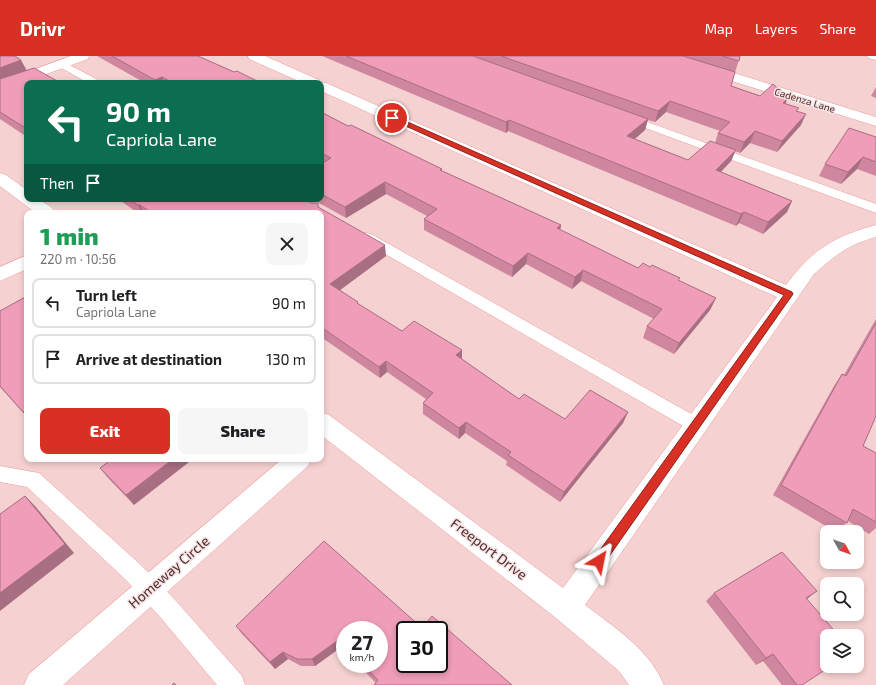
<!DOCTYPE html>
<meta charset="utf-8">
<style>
body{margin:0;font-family:"Exo 2",sans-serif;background:#f6f6f6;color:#202124;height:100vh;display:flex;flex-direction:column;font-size:15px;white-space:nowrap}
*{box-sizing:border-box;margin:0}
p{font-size:13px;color:#757577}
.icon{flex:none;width:22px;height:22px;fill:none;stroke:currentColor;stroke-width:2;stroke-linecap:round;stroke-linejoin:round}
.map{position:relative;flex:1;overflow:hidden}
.panel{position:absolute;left:24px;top:154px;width:300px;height:252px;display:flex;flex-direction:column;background:#fff;border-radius:8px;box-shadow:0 2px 6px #0003}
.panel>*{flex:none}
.banner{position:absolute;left:24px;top:24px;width:300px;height:122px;border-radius:8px;box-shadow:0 2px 6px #0003;background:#0b6e4f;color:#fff;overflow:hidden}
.needle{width:26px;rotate:130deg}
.tools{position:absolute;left:820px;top:469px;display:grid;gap:8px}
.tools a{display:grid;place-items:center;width:44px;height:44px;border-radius:8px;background:#fff;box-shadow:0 2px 6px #0003;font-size:20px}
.speed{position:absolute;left:336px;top:565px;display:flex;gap:8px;font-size:20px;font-weight:700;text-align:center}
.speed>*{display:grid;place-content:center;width:52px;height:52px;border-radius:50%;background:#fff;box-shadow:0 2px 6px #0003;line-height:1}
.speed small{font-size:10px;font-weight:400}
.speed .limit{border:2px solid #111;border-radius:6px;background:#fff;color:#111}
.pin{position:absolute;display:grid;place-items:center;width:34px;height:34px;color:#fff;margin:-17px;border:2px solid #fff;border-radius:50%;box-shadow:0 1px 4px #0007}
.me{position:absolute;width:44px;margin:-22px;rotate:35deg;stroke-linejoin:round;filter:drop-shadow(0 0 3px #0008)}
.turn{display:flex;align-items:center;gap:14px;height:84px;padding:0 16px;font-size:18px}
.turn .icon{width:52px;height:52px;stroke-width:2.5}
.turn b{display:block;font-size:28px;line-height:34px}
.then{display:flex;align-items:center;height:38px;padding:0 16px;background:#0003;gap:8px;font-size:15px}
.round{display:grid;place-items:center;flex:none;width:42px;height:42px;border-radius:8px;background:#f6f6f6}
.summary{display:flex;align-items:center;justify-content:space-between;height:68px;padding:0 16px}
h1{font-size:24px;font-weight:800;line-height:30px;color:#1e9e55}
.primary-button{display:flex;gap:8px;margin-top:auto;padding:8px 16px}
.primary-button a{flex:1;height:46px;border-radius:8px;background:#d93025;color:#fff;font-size:16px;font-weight:800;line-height:46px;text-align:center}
.primary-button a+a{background:#f6f6f6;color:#202124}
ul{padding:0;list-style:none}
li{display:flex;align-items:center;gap:12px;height:50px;margin:0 8px 6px;padding:0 8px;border:2px solid #e0e0e0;border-radius:8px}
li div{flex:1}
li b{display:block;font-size:15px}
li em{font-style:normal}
header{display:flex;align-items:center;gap:24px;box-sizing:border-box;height:56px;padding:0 20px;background:#d93025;color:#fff}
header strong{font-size:19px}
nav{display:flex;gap:22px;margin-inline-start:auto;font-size:14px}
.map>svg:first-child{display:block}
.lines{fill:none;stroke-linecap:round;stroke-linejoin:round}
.service-casing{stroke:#ee989a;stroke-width:1}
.minor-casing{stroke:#ee989a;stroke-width:1}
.service{fill:#fff;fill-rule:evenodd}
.minor{fill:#fff;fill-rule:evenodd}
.wall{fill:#ce879f;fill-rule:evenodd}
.shaded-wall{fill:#a86e82}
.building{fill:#f09db9;stroke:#a86e82;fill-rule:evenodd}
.route{fill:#d93025;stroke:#8d1f18}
.labels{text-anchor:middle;stroke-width:3;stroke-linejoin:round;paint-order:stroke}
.far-street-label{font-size:10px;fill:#4e2b2c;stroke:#f6e3e3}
.near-street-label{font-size:14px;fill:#4e2b2c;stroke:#f6e3e3}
</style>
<header>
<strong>Drivr</strong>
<nav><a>Map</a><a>Layers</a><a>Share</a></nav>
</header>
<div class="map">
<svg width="876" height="629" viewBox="0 0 876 629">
<rect width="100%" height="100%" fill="#f6d1d1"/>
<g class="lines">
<g class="service-casing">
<g id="service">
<polygon points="867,0 876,0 876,4 868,2"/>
<polygon points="62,5 100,25 101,27 88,27 58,10 57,8 58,6"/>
<polygon points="625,58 876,148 876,157 621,63 619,61 621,59"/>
<polygon points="366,177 371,178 702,364 705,369 702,374 696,376 690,374 361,184 359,181 361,178"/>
<polygon points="0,410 39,417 142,510 177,546 242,620 245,629 217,629 161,562 126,524 27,431 0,426"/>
</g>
</g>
<g class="minor-casing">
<g id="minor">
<polygon points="71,0 89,0 88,3 0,35 0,26"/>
<path d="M 248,0 L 265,0 L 319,24 L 320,26 L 326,27 L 786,229 C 813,193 833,181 876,169 L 876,181 C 847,189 836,199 814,218 L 585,549 C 615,572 649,593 664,629 L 629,629 L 619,615 L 556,562 L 321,379 L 321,356 L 329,359 L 563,532 L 777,241 L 321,35 L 321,27 L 303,27 L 249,3 Z"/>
<polygon points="660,0 679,0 876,61 876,70 661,3"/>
<path d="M 0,117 L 6,119 L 27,134 L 27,143 C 39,143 49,147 56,157 L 36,157 L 0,130 Z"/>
<polygon points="27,199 27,213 0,225 0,211"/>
<polygon points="282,403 311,403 308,410 63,629 24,629 29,618"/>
</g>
</g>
<use href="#service" class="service"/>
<use href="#minor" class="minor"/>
</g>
<g class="wall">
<polygon points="0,0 26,14 27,81 0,63"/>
<polygon points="97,0 198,0 234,16 261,27 145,27"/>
<path d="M 322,0 L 740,0 L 731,30 L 799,52 L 797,55 L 801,69 L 777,96 L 750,87 L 740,97 L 735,95 L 731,105 L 721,116 L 792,145 L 787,156 L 763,178 L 739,167 L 736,170 L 508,75 L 506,77 ZM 666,56 L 720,75 L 718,77 L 715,87 L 688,104 L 635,83 L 645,74 L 648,64 L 655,66 Z"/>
<polygon points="876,31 876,42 871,40"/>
<polygon points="321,56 348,70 442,113 442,115 561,169 560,174 638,212 679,225 716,242 710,254 674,298 643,282 647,270 654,263 581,225 572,233 526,208 512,221 424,174 424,163 427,160 386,138 346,162 312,143 321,143"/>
<polygon points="876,81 876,120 857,113 841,128 819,120 825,108"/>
<polygon points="118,143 304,143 318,151 386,200 340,234 358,248 402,275 462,294 462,303 519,343 565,363 628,356 623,367 560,446 506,409 507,405 465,377 459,383 423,358 423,347 426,343 387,316 380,322 321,281 321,157 138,157"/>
<polygon points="27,240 27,361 0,331 0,255"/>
<polygon points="876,263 876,360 863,390 876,397 876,472 869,478 848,465 837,476 836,476 773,439 834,330 842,318 844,319"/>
<polygon points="112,403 134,449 108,422 100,412"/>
<polygon points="714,537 807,543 802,629 782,629 763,605 756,609 706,545"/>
<polygon points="236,570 422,572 376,627 357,608 379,608 345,574 345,597 340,592 315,610 301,610 288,603 275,613 242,578"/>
</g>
<g class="shaded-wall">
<polygon points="21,4 27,15 0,25 0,12"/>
<polygon points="162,21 164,27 156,27 155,24"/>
<polygon points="788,42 783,53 783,47"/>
<polygon points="670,45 666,56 655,66 658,55"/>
<polygon points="806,58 801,69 777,96 782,85"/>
<polygon points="648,63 645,74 625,91 627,80"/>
<polygon points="509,64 508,75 506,77 506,66"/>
<polygon points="755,75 750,87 740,97 744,86"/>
<polygon points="736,94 731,105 712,125 716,114"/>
<polygon points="863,101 857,113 841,128 848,116"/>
<polygon points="385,126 386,138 346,162 345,151"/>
<polygon points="792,145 787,156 763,178 768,166"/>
<polygon points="138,149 140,149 144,157 142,157"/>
<polygon points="744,156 739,167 736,170 741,158"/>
<polygon points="561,169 559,180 557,172"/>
<polygon points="385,189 386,200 332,240 330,228"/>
<polygon points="528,197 526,208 512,221 513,210"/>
<polygon points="583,214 581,225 572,233 575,221"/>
<polygon points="716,242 710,254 674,298 679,287"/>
<polygon points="462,294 462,306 456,299"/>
<polygon points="386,305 387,316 380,322 379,311"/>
<polygon points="27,354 27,361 23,356"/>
<polygon points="628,356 623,367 560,446 564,436"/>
<polygon points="466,366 465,377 459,383 459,372"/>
<polygon points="173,403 193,403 134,449 126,439"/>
<polygon points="25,440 35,450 74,497 0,555 0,537"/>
<polygon points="817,535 807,543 795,551 806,542"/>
<polygon points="337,585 340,592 315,610 312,603"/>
<polygon points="283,596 288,603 275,613 270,606"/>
<polygon points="773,598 763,605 756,609 766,602"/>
</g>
<g class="building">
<polygon points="0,0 15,0 21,4 0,12"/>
<polygon points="112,0 198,0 234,16 237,15 261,27 173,27 162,21 155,24"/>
<polygon points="346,0 473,0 648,63 627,80 688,104 710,85 736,94 716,114 792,145 768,166 744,156 741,158 509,64 506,66"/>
<polygon points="501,0 683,0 735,16 731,30 760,40 773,28 788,42 783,47 799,52 796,55 806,58 782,85 755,75 744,86 718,77 730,66 670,45 658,55"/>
<polygon points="722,0 740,0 739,5"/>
<polygon points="34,12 59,26 56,27 27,27 27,73 0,56 0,23"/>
<polygon points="321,56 348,70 351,69 442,113 440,114 561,169 557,172 638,212 643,207 650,211 652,209 680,222 678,224 716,242 679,287 647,270 662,253 583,214 575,221 528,197 513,210 424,163 437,153 385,126 345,151 321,138 321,108 331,102 321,97"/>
<polygon points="849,72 876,81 876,106 863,101 848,116 825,108"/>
<polygon points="129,143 304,143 311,147 318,147 318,151 385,189 330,228 358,246 357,247 402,275 414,265 462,294 456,299 519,343 524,338 565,363 590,334 628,356 564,436 508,399 511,396 466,366 459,372 423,347 433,337 386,305 379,311 321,271 321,157 152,157 140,149 138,149"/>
<polygon points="27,240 27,354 23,356 0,330 0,255"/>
<polygon points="876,267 876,360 863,390 876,397 876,466 853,453 847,467 781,429 842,318 846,320"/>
<polygon points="112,403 173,403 126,439 100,412"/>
<polygon points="25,440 65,488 0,537 0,458"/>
<path d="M 324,485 L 422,572 L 432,560 L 512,629 L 374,629 L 378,624 L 362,608 L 379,608 L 379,574 L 345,574 L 345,592 L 337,585 L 312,603 L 297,603 L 283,596 L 270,606 L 236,570 ZM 405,574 L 439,574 L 439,608 L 405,608 Z"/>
<polygon points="782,496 817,535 806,542 839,580 827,580 827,610 831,610 802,629 797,629 773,598 766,602 714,537"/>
<polygon points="174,627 176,629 172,629"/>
</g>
<polygon class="route" points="390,60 394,60 792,236 793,238 603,509 599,510 595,509 594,505 595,501 784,239 390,63"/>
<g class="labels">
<g class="far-street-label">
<text transform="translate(805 44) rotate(17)" y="4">Cadenza Lane</text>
</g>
<g class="near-street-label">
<text transform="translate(489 493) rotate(37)" y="5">Freeport Drive</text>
<text transform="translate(169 516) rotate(-41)" y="5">Homeway Circle</text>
</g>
</g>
</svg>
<div class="tools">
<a><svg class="needle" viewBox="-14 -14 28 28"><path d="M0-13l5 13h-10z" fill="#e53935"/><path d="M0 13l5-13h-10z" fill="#757577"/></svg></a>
<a><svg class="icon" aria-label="search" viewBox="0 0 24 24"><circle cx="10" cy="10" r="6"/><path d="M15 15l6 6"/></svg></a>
<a><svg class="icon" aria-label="layers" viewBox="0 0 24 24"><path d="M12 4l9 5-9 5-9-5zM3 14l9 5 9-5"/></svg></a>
</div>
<div class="speed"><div>27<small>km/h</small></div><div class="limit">30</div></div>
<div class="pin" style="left:392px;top:62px;background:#d93025"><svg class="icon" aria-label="arrive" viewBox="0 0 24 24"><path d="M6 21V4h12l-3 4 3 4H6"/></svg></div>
<svg class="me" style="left:599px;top:505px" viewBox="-20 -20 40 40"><path d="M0-17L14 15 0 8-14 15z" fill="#d93025" stroke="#fff" stroke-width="4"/></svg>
<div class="banner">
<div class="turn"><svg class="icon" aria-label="left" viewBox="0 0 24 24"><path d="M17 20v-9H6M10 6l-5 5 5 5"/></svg><div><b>90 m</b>Capriola Lane</div></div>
<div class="then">Then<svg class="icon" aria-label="arrive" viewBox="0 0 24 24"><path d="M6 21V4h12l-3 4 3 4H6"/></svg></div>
</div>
<section class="panel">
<div class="summary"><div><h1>1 min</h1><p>220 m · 10:56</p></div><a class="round"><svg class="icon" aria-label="close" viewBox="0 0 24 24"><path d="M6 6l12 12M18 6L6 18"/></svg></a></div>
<ul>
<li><svg class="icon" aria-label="left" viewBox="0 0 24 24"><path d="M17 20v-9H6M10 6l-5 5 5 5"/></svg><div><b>Turn left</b><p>Capriola Lane</p></div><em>90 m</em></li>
<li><svg class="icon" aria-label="arrive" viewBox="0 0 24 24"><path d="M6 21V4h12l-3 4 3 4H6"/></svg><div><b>Arrive at destination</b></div><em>130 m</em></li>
</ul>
<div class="primary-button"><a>Exit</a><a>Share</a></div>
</section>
</div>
